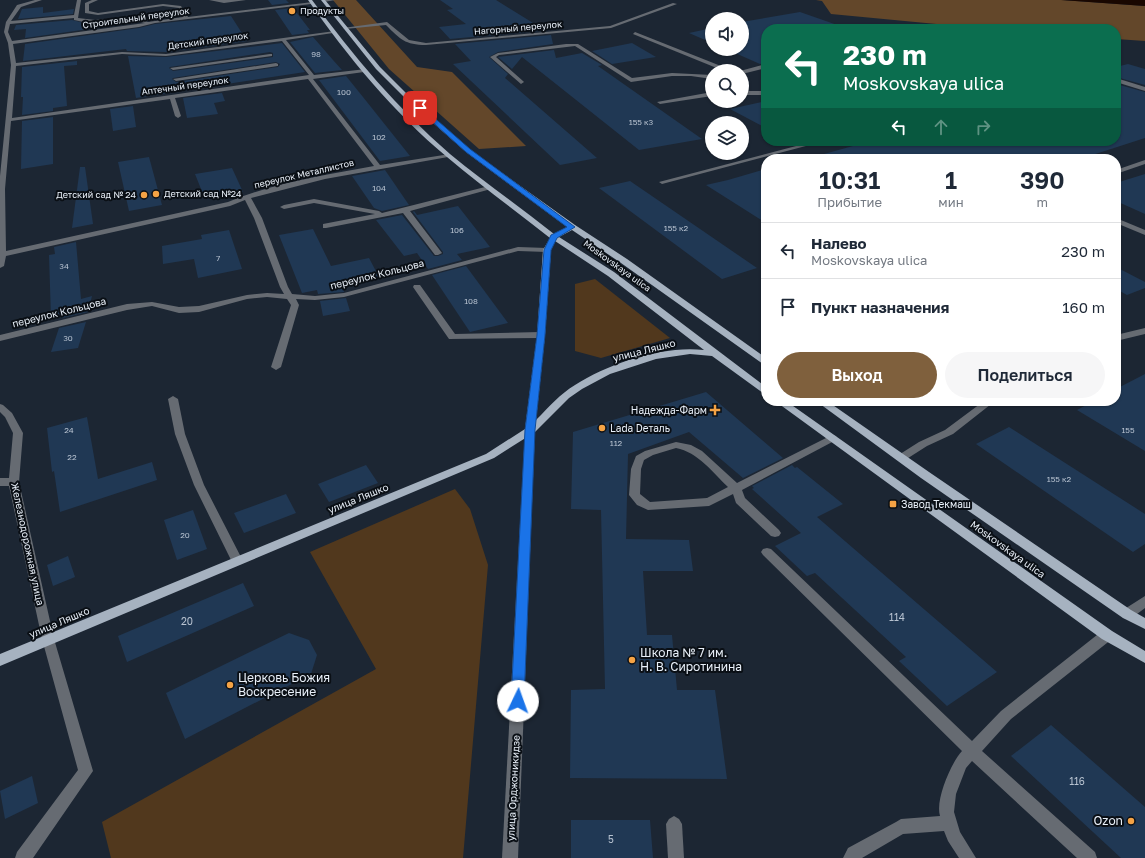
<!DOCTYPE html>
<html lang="ru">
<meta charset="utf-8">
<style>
body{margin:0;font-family:"Golos Text",sans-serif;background:#f6f6f7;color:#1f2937;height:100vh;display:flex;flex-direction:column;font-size:15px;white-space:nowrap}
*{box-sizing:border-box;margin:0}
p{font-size:13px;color:#747a83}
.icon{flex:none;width:22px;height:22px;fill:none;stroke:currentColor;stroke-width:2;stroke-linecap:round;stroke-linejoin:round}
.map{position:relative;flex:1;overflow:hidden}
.sheet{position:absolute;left:761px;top:154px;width:360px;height:252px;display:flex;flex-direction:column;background:#fff;border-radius:16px;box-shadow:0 1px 3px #0004}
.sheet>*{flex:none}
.top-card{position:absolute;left:761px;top:24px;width:360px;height:122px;border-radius:16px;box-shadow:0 1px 3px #0004;background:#0b6e4f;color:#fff;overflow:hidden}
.buttons{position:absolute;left:705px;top:12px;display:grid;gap:8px}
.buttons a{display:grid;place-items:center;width:44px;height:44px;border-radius:50%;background:#fff;box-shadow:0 1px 3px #0004;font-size:20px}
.pin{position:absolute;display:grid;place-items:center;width:34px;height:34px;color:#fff;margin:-17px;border-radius:8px;box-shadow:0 2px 6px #0006}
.me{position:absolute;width:44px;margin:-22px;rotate:3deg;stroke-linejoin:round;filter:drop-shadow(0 0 3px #0008)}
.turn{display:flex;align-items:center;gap:14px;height:84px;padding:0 16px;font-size:18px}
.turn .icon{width:52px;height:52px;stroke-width:2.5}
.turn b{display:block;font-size:28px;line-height:34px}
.lanes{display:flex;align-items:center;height:38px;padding:0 16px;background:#0003;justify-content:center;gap:20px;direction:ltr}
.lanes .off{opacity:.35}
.eta{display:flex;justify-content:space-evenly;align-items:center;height:68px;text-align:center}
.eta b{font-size:24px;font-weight:600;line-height:28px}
.button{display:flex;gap:8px;margin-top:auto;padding:8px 16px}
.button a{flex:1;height:46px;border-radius:24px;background:#7f603d;color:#fff;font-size:16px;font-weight:600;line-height:46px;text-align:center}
.button a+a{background:#f6f6f7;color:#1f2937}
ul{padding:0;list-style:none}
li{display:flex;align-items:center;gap:12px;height:56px;padding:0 16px;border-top:1px solid #e0e1e3}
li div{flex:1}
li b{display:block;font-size:15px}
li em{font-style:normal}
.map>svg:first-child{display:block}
.green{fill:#51381d}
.forest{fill:#63472a}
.water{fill:#190700}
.building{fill:#203854;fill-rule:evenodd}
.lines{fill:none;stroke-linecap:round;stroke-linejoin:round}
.minor{fill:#666b72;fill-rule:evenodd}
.major{fill:#a6b2c0;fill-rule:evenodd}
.route{fill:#1a73e8;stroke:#114b97}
.poi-dot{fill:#f5a345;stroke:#0a0f15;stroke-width:1.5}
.labels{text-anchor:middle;stroke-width:4;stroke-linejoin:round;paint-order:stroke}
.number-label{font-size:8px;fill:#b7c2d0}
.far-poi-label{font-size:9px;fill:#e9f0f9;stroke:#0a0f15;text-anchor:start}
.far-street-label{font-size:9px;fill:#e9f0f9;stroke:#0a0f15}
.street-label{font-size:10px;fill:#e9f0f9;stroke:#0a0f15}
.poi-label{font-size:10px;fill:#e9f0f9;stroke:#0a0f15;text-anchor:start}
.near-number-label{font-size:10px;fill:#b7c2d0}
.near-poi-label{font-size:12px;fill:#e9f0f9;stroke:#0a0f15;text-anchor:start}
</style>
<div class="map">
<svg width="1145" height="858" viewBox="0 0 1145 858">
<rect width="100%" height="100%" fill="#1c2633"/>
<g class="green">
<polygon points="595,279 670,338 601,358 575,351 575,284"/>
<polygon points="455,489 470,509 488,565 463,858 111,858 102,822 376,669 310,552"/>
</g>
<g class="forest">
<polygon points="333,0 356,0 417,67 452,72 526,146 479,149 389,69"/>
<polygon points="816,0 1062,0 1145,6 1145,41 1116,39 1116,29 989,29 831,14 822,1"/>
</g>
<polygon class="water" points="1061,0 1145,0 1145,6"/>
<g class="building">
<polygon points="268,0 286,0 289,3 272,5"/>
<polygon points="440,0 496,0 538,26 549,24 550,30 450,39 439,27 466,24 447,10 453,9"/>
<polygon points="43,7 43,13 74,9 73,14 18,19 22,9"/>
<polygon points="293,8 310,30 307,30 309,33 292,35 275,10"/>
<polygon points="800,12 843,27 842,29 766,29 766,63 760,64 726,49 742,49 742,22"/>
<polygon points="231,16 247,41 166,52 127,51 126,49 23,61 25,44 139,28 155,24"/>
<polygon points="72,20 88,24 89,29 25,38 26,29 14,30 16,25"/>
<polygon points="712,28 712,43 689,33"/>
<polygon points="551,35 553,44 498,52 489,57 508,74 505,78 597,158 560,165 453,64 471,61 455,44"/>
<polygon points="313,37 333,60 342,70 315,73 290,42"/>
<path d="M 282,43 L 305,72 L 136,98 L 128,56 L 166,57 ZM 270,52 L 273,53 L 273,57 L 173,71 L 169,68 L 170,67 ZM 276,62 L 280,64 L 278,67 L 176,82 L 172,79 L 173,78 Z"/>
<polygon points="632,43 656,57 612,64 592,51"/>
<polygon points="554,50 556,58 582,53 602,65 598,66 702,139 639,150 522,57 512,69 498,57"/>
<polygon points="77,61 77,65 64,66 67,106 53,108 53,111 22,115 23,97 21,97 22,67"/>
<polygon points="1128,64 1145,69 1145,85 1116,77 1116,67"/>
<polygon points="346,76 363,97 410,156 380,161 319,80"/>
<polygon points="1116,84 1145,92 1145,138 1080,159 825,159 824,154 871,141 1116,141"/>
<polygon points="222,93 225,101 214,103 218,114 187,118 183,98"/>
<polygon points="766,101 766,128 730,109"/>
<polygon points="133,106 136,127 113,131 110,109"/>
<polygon points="53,117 53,164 21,169 22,121"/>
<polygon points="149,157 162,205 129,211 118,162"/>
<polygon points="80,167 85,167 93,224 72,228"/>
<polygon points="232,168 243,192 205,199 195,174"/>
<polygon points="766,169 766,223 706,185 728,180"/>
<polygon points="385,170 409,205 382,211 374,208 352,176"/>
<polygon points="1145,174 1145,214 1116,201 1116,183"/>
<polygon points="630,181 757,268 722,279 599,188"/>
<polygon points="458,206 490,247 457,254 462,260 428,269 417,253 404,256 376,220 402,215 434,256 438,256 443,254 443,252 413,212 414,211 417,215"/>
<polygon points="313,229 331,266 369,258 379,277 343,285 344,292 318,294 317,290 302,293 279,235"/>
<polygon points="229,230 242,269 198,278 194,259 163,264 162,246 202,239 201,235"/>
<polygon points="76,242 81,299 92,296 88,312 62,318 63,315 51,318 49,255 55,254 54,247"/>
<polygon points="466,266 508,323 470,332 432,275"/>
<polygon points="1116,267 1145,282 1145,288 1127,295 1116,289"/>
<polygon points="346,298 350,311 323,316 320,301"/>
<polygon points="86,322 78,348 51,352 59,328"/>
<polygon points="1145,374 1145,451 1077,410 1094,401 1116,401 1116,389"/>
<polygon points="706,392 783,458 743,478 689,432 628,454 626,539 689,540 693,571 643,571 647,635 672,635 677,690 715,690 727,779 570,778 571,690 605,689 601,510 571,509 573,432"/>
<polygon points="87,417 98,479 152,462 157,480 60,512 54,471 52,472 47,428"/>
<polygon points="1009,427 1145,514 1145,544 1133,552 976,444"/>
<polygon points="366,465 378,483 329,502 318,484"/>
<polygon points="792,465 795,468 797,467 843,504 817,517 997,672 947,706 899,661 906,657 815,573 807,576 775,546 801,533 752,489 754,488 752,486"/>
<polygon points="286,494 296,513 244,533 234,513"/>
<polygon points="193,510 207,549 177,560 164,520"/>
<polygon points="68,556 75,577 53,586 47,565"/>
<polygon points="243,583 254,606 127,662 118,636"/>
<polygon points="289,633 309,640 317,655 311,674 185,739 166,693"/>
<polygon points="1051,725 1145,807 1145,858 1121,858 1011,756"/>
<polygon points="32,776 38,803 5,819 0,791"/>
<polygon points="571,820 650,820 653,858 571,858"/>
</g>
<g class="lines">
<g class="minor">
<path d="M 35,0 L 42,0 L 21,7 L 11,21 L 74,15 L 77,0 L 81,0 L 78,18 L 95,20 L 129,17 L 148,22 L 183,17 L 179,8 L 163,6 L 98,15 L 85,13 L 85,3 L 92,0 L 98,0 L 89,4 L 89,11 L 98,13 L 163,4 L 181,6 L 188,17 L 313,2 L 311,4 L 155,23 L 139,27 L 13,44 L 16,63 L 122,52 L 166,54 L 335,31 L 333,33 L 286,40 L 314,75 L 366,69 L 366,71 L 364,72 L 313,79 L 380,165 L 450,154 L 450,156 L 448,157 L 325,179 L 251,198 L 262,218 L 288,287 L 292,294 L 315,296 L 344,293 L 518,247 L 547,248 L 551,250 L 547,252 L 518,251 L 344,297 L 315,300 L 296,299 L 299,305 L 281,367 L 276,370 L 271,367 L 291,305 L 287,299 L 267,297 L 247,299 L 199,312 L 179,313 L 152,306 L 127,310 L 0,341 L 0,335 L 127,304 L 152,302 L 179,307 L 199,306 L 247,295 L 267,293 L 284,294 L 280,287 L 254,218 L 245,200 L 230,206 L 6,256 L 4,266 L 0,268 L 0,176 L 11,65 L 8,43 L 4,32 L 6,22 L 17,5 ZM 74,18 L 74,20 L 88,23 L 127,19 L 145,23 L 12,41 L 8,32 L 10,24 ZM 282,41 L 309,75 L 12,118 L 16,66 L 122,54 L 166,56 ZM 308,79 L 374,166 C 325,175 274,183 228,202 L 6,251 L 5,189 L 11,121 L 170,99 L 175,116 L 178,118 L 181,116 L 175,98 Z"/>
<polygon points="209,0 246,0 224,3"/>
<polygon points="323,0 335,0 324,2 322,1"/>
<path d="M 673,3 L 677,4 L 611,28 L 426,45 C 405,45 400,39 386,25 L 345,29 L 343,28 L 387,22 L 409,40 L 426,43 L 610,26 Z"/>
<polygon points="635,32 731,70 732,71 724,71 633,34"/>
<polygon points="566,44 578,44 632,78 672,73 712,75 712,79 691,76 672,76 631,82 575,46 499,55 496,57 523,81 524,82 521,84 490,57 498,53"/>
<polygon points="270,54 272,54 272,56 173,70 170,68"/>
<polygon points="276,63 278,64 278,66 176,81 173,79"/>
<polygon points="766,64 766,68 742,74 742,71 740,71"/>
<polygon points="1116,78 1145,87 1145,91 1116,82"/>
<rect x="742" y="91" width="24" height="4"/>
<polygon points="712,92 712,96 660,104 657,102"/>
<polygon points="815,141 825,141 662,184 659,182"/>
<polygon points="1145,160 1145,164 1116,174 1116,170"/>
<polygon points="489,186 491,187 491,189 410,211 442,253 438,255 435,255 403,213 326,228 323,228 323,224 375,214 314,203 284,209 280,207 284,205 314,199 379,211 382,213"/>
<polygon points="1116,218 1145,230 1145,235 1116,223"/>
<polygon points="414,285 420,285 455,334 541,332 545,335 541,338 449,339 413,287"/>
<polygon points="1145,328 1145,334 1116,341 1116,335"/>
<polygon points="173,396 178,399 185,434 204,485 243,561 241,564 237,565 233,564 194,485 175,434 168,399"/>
<polygon points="984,401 995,401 953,434 927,446 905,460 897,460 896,458 897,456 919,442 945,430"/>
<polygon points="0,404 3,405 12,413 23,433 19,482 54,639 93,771 33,858 15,858 17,852 78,770 42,639 9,486 0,486 0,478 9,478 13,433 5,417 0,412"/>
<polygon points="530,427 535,430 518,858 502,858 525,430"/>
<path d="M 832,435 L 836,436 L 837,438 L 836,440 L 742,490 L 745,498 L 779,530 L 781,533 L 779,536 L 775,537 L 771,536 L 736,503 L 733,494 L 709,506 L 648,510 L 637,505 L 629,495 L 631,469 L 636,456 L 645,451 L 676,442 L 691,445 L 702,451 L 737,483 ZM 676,448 C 698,452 713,473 728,487 L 707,498 L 650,502 L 640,494 L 641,469 L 644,460 L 653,455 Z"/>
<path d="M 767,548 L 771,549 L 972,741 L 1001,711 L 1102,631 L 1107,630 L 1112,631 L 1113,635 L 1112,639 L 1011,719 L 982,751 L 1095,852 L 1097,858 L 1077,858 L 972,761 L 966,768 L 956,794 L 954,812 L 960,832 L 976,858 L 959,858 L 948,841 L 944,831 L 903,834 L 862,858 L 843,858 L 848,848 L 896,822 L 901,819 L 940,816 C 935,800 951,763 962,751 L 763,555 L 761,552 L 763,549 Z"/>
<path d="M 1145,596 L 1145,608 C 1138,613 1131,620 1123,618 L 1121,614 L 1123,610 Z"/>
<polygon points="674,816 679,819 682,824 684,858 668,858 666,824 669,819"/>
</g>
<g class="major">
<path d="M 308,0 L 312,0 C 353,56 398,109 450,154 C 484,182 520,207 554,234 L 567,227 L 466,152 L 406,99 L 376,69 L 321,0 L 325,0 L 380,67 L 410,97 L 470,150 L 575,225 L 627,259 L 766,358 L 766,365 L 763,364 L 621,263 L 572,230 L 559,237 L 614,272 L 766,387 L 766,394 L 763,393 L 712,356 L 690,354 L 656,359 L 610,374 L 582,389 L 569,398 L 535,432 L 494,458 L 0,666 L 0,654 L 486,454 L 525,429 L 537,335 L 543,250 L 550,238 C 516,211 480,185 447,157 C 394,113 347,56 308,0 ZM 555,241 L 608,276 L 704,350 C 664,345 609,363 575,385 C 560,394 549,407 536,420 L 545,335 L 551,250 Z"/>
<polygon points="775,401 786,401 1112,631 1145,651 1145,663 1102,639"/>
<polygon points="816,401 827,401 929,472 1131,610 1145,618 1145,629 1123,618 921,478"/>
</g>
</g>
<polygon class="route" points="418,107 422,107 470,149 575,227 557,238 551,250 545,335 535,430 524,701 522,705 518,706 513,705 511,701 525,430 537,335 544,250 551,235 567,227 466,152 418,109"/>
<g class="poi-dot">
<circle cx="292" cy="11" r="4"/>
<circle cx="156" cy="194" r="4"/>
<circle cx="144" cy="195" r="4"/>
<path d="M713 404h4v4h4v4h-4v4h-4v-4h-4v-4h4z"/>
<circle cx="602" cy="428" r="4"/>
<rect x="889" y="500" width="8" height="8" rx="2"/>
<circle cx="632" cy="660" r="4"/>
<circle cx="230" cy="685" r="4"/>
<circle cx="1131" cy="821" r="4"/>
</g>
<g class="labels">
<g class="number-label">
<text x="316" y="57">98</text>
<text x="344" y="95">100</text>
<text x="641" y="125">155 к3</text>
<text x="379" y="140">102</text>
<text x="379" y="191">104</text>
<text x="676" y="231">155 к2</text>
<text x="457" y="233">106</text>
<text x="218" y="261">7</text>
<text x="64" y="269">34</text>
<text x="471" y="304">108</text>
<text x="68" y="341">30</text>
<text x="69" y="433">24</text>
<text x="1128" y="433">155</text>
<text x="616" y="446">112</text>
<text x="72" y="460">22</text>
<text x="1059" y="482">155 к2</text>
<text x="185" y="538">20</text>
</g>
<g class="far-poi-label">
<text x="300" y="14">Продукты</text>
<text x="164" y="197">Детский сад №24</text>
<text x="136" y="198" text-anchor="end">Детский сад № 24</text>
</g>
<g class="far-street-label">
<text transform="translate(136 18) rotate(-8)" y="3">Строительный переулок</text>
<text transform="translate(518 28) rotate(-5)" y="3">Нагорный переулок</text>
<text transform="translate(208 41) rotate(-8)" y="3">Детский переулок</text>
<text transform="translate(185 86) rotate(-8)" y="3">Аптечный переулок</text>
<text transform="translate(304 174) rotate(-13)" y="3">переулок Металлистов</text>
<text transform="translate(617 266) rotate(36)" y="3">Moskovskaya ulica</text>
</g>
<g class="street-label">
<text transform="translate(377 274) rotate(-14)" y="4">переулок Кольцова</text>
<text transform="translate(59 312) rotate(-14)" y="4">переулок Кольцова</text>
<text transform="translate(644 350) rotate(-14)" y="4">улица Ляшко</text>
<text transform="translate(358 498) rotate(-22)" y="4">улица Ляшко</text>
<text transform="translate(28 544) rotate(78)" y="4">Железнодорожная улица</text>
<text transform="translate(1008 549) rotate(36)" y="4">Moskovskaya ulica</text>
<text transform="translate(59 622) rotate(-23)" y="4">улица Ляшко</text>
<text transform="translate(513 788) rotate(-87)" y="4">улица Орджоникидзе</text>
</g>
<g class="poi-label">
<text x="707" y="414" text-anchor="end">Надежда-Фарм</text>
<text x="610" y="432">Lada Dеталь</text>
<text x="901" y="508">Завод Текмаш</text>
</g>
<g class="near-number-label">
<text x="897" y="621">114</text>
<text x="187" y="625">20</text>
<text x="1077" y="785">116</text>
<text x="611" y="843">5</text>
</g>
<g class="near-poi-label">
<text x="640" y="657">Школа № 7 им.<tspan x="640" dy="14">Н. В. Сиротинина</tspan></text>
<text x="238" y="682">Церковь Божия<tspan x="238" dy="14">Воскресение</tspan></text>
<text x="1123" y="825" text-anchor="end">Ozon</text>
</g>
</g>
</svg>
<div class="buttons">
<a><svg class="icon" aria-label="sound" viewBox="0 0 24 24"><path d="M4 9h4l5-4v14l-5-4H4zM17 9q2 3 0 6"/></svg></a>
<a><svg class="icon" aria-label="search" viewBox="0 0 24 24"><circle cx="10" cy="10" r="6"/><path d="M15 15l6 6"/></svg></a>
<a><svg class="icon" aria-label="layers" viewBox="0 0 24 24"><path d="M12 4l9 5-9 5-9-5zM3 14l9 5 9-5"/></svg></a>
</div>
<div class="pin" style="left:420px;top:108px;background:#d93025"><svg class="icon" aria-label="arrive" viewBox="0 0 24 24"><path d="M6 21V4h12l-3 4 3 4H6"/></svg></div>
<svg class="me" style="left:518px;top:701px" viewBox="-20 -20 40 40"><circle r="19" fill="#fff"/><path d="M0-13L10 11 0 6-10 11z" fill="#1a73e8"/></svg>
<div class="top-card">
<div class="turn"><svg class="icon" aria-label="left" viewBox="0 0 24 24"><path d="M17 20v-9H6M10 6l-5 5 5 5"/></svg><div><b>230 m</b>Moskovskaya ulica</div></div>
<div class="lanes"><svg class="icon" aria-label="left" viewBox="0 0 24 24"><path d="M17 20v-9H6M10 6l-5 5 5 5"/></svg><svg class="icon off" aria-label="ahead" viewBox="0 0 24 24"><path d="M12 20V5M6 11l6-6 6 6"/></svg><svg class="icon off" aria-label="right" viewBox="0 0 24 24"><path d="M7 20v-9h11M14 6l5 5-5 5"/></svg></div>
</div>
<section class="sheet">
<div class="eta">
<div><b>10:31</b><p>Прибытие</p></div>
<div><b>1</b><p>мин</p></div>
<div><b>390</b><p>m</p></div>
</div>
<ul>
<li><svg class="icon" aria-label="left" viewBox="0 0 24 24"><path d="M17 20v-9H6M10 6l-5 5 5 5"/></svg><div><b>Налево</b><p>Moskovskaya ulica</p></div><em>230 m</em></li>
<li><svg class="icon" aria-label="arrive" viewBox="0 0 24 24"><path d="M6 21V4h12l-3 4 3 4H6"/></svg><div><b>Пункт назначения</b></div><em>160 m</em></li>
</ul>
<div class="button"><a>Выход</a><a>Поделиться</a></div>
</section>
</div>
